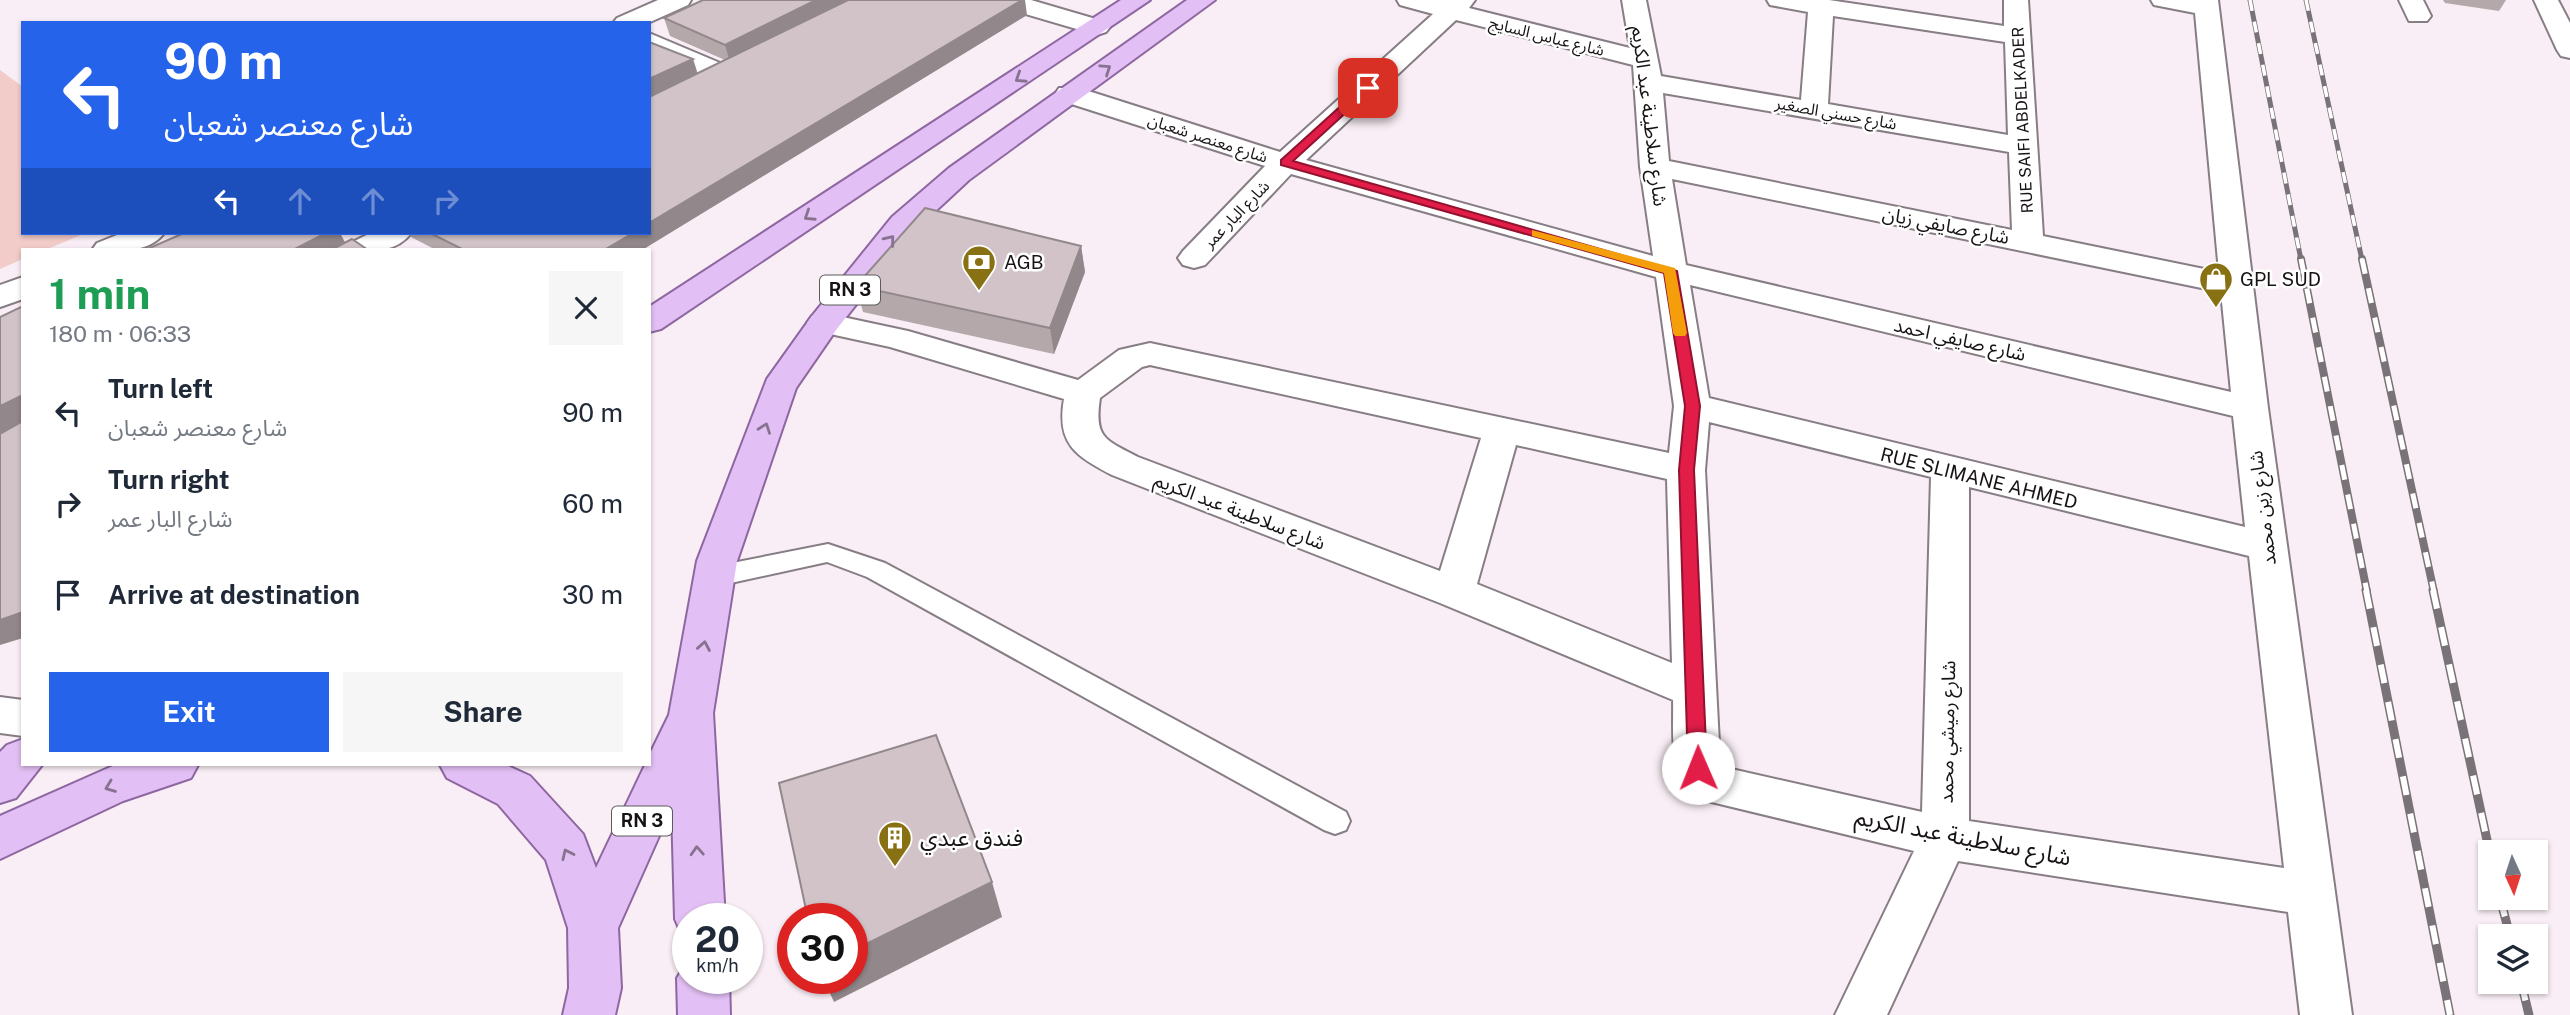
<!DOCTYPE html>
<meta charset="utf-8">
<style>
body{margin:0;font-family:"Public Sans","Noto Sans Arabic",sans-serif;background:#f6f6f7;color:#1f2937;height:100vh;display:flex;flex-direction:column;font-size:26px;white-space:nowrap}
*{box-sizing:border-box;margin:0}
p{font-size:23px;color:#747a83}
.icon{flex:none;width:38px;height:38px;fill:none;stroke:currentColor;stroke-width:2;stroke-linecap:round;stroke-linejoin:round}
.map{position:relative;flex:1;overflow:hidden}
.sheet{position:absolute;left:21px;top:248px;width:630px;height:518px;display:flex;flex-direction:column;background:#fff;border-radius:0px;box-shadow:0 2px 5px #0004}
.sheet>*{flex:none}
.top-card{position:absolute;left:21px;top:21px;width:630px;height:214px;border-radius:0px;box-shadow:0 2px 5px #0004;background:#2563eb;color:#fff;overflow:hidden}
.needle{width:46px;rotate:177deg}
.controls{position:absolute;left:2478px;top:840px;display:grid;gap:14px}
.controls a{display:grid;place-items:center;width:70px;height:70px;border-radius:0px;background:#fff;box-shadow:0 2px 5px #0004;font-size:35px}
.speed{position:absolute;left:672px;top:903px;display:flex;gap:14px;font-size:35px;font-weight:700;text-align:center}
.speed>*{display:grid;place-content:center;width:91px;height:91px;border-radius:50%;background:#fff;box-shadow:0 2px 5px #0004;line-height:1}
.speed small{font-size:18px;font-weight:400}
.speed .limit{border:10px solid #d22;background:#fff;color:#111}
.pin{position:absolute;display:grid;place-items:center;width:60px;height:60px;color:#fff;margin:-30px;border-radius:14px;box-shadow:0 4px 10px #0006}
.me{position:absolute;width:77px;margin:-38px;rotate:359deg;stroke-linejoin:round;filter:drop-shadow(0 0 5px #0008)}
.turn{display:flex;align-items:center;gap:24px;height:147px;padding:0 28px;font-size:32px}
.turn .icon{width:91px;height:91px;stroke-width:2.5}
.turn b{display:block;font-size:49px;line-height:60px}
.lanes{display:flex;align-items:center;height:66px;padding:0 28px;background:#0003;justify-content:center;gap:35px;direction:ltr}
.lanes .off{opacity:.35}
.round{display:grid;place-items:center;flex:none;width:74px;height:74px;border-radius:0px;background:#f6f6f7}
.head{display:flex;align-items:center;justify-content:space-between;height:119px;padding:0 28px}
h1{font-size:42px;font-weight:700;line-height:52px;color:#1e9e55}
.primary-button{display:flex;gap:14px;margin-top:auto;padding:14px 28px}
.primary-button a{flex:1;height:80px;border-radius:0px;background:#2563eb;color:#fff;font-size:28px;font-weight:700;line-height:80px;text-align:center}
.primary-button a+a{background:#f6f6f7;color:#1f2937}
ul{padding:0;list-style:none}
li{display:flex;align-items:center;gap:21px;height:91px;padding:0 28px}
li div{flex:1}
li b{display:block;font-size:26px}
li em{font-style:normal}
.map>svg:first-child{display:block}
.green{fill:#f2ccc8}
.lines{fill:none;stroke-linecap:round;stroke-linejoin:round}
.lane-casing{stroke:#877d84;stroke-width:4}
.street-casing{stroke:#877d84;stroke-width:4}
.secondary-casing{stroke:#877d84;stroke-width:4}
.primary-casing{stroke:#8e67a1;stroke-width:4}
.lane{fill:#fff;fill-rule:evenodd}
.street{fill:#fff;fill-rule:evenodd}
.secondary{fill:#fff;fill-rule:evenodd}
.primary{fill:#e2bff4;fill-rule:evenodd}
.rail-far2-casing{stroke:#797276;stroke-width:5}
.rail-far1-casing{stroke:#797276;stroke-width:8}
.rail-casing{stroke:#797276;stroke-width:9}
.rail-far2{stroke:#fff;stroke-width:3.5;stroke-dasharray:11;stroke-linecap:butt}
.rail-far1{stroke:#fff;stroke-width:5;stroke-dasharray:15;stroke-linecap:butt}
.rail{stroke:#fff;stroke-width:6;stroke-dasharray:19;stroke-linecap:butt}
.wall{fill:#b4a8ab}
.shaded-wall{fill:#92888b}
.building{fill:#d1c3c7;stroke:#92888b;stroke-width:2}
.oneway{stroke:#877290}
.route{fill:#e11d48;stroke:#92132f;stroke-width:2}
.slow{fill:#f59e0b}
.labels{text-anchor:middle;stroke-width:5;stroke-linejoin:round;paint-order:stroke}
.far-street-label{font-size:16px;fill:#171315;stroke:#fff}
.shield{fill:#fff;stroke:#5d5a5b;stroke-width:2}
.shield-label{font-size:18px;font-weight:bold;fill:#171315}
.street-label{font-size:19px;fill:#171315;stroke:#fff}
.poi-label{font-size:19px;fill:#171315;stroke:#fff;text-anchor:start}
.near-street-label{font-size:23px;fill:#171315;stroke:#fff}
.near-poi-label{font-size:23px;fill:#171315;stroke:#fff;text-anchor:start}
</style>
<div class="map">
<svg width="2570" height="1015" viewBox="0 0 2570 1015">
<rect width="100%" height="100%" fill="#f9eef5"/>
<polygon class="green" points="0,70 23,87 23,233 86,233 45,250 23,250 23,259 0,269"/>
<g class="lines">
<g class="lane-casing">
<polygon id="lane" points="828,544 885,563 1346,812 1350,821 1346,830 1335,834 1324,830 867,577 827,562 717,586 708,583 704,576 708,569 717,566"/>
</g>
<g class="street-casing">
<g id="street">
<polygon points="658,0 691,0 688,5 648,23 613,23 617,18"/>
<polygon points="992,0 1031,0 1106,22 1110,27 1106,32 1097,35 995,5"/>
<path d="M 1397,0 L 1475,0 L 1469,8 L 1630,48 L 1622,0 L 1646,0 L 1661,76 L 1801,100 L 1808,12 L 1770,5 L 1767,0 L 1829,0 L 2004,26 L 2004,0 L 2028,0 L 2043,236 L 2219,272 L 2195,13 L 2154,5 L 2151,0 L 2218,0 L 2268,408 L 2352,1015 L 2300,1015 L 2288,912 L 1958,861 L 1887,1015 L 1835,1015 L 1914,851 L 1699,799 C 1667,777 1674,735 1673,700 L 1440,603 L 1112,475 C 1076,456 1056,444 1064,399 L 890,347 L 812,330 L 807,323 L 812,316 L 824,313 L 908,331 L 1078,380 L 1119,350 L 1150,343 L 1669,453 L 1674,406 L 1656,277 L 1291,174 L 1205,265 L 1194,268 L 1183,265 L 1178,258 L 1183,251 L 1265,166 L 1059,100 L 1055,94 L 1059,88 L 1079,88 L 1280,152 L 1433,14 L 1400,5 ZM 1833,16 L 2005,42 L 2008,135 L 1828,104 ZM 1456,20 L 1633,65 L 1640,167 L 1653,256 L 1306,160 ZM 1663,93 L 2009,152 L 2012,230 L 1669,161 ZM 1672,179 L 2221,292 L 2231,392 L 1686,265 ZM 1690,285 L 2233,416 L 2245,527 L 1709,398 ZM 1150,365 L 1481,438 L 1440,571 L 1138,457 C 1105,440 1094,438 1100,398 L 1142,367 ZM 1709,422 L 1931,477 L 1922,812 L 1727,768 L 1720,763 L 1705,470 ZM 1516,445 L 1667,479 L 1672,663 L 1477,584 ZM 1969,487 L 2249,556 L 2284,868 L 1969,821 Z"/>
<polygon points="2399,0 2423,0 2431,16 2427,21 2409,21"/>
<polygon points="2534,0 2558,0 2570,23 2570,58 2561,56 2557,50"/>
<polygon points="649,33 732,68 735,74 732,80 712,80 649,51"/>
<path d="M 122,233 L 164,233 C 149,254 115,251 92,250 L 97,243 Z"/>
<path d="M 371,233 L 411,233 C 396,254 368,251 345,250 L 350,243 Z"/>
<polygon points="23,277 23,299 0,307 0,285"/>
</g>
</g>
<g class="secondary-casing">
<polygon id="secondary" points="0,697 23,700 23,736 0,733"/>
</g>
<g class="primary-casing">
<g id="primary">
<polygon points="1121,0 1150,0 661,329 649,332 649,307"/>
<polygon points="1187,0 1215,0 969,180 914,231 836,330 796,388 737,561 713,713 725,919 688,919 688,937 682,935 675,919 672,807 618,928 621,988 615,1015 563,1015 569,988 568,928 546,860 498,804 447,778 440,765 506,765 530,776 583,834 596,868 645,765 649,765 649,756 669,715 697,561 767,379 812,316 892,217 949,168"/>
<polygon points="23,739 23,765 42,765 16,798 0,803 0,752 7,745"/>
<polygon points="115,765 198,765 191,778 123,801 0,859 0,816"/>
<polygon points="688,960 688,978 729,978 730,1015 678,1015 677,978"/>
</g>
</g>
<use href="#lane" class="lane"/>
<use href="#street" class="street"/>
<use href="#secondary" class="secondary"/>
<use href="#primary" class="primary"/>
<g class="rail-far2-casing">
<g id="rail-far2">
<polyline points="2250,0 2301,260"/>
<polyline points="2306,0 2362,260"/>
</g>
</g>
<g class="rail-far1-casing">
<g id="rail-far1">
<polyline points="2301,259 2367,592"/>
<polyline points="2362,259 2434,592"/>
</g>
</g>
<g class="rail-casing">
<g id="rail">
<polyline points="2366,590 2450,1015"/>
<polyline points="2433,590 2490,854"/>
<polyline points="2500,898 2510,936"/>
<polyline points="2521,982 2529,1015"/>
</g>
</g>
<use href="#rail-far2" class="rail-far2"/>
<use href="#rail-far1" class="rail-far1"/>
<use href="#rail" class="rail"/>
</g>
<g class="wall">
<polygon points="2443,0 2506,0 2499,11 2445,3"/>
<polygon points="1027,15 642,250 436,250 411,237 409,233 649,233 693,59 698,74 725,60 670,36 664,18"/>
<polygon points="1081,246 1085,272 1054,354 863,312 856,286"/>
</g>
<g class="shaded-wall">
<polygon points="816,0 854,0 730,63 725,45"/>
<polygon points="1022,0 1025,0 1027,15 642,250 604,250 633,233 649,233 649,223"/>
<polygon points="693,59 698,76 649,100 649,79"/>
<polygon points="326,233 340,233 347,246 339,250 293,250"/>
<polygon points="1081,246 1085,272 1054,354 1050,328"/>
<polygon points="23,395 23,422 0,434 0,406"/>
<polygon points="23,612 23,638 0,645 0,620"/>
<polygon points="992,882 1002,917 834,1002 823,978 852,978 852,951"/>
</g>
<g class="building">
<polygon points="703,0 816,0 725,45 664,18"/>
<polygon points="848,0 1022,0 649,223 649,97"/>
<polygon points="649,42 693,59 649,79"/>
<polygon points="925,208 1081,246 1050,328 856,286"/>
<polygon points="184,233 326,233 293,250 145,250"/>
<polygon points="430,233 633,233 604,250 464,250"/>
<polygon points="352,239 368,250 331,250"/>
<polygon points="23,306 23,395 0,406 0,317"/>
<polygon points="23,421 23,612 0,620 0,434"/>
<polygon points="936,735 992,882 852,951 852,919 808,919 779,783"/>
</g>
<defs><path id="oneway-chevron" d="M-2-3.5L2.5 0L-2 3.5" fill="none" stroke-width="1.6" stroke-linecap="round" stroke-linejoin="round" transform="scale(1.75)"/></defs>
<g class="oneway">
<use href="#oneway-chevron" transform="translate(1106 69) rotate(-34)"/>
<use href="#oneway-chevron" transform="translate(1020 78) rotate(147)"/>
<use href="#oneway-chevron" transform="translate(809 216) rotate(147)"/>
<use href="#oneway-chevron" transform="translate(890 240) rotate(-51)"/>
<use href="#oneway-chevron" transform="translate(765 428) rotate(-70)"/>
<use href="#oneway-chevron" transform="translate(704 646) rotate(-80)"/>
<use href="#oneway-chevron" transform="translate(110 787) rotate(159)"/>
<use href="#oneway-chevron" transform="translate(697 851) rotate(-93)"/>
<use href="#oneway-chevron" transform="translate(567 854) rotate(-115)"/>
</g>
<polygon class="route" points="1364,85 1373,88 1293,161 1677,271 1700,406 1694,470 1707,768 1704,773 1691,773 1688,768 1679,470 1685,406 1664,273 1281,165 1281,160"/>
<polygon class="slow" points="1532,230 1675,268 1687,333 1685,336 1675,336 1673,333 1664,273 1532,236"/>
<defs>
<g id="bank-pin" transform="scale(1.75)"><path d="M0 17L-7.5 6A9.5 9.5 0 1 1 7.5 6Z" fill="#887113" stroke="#fff"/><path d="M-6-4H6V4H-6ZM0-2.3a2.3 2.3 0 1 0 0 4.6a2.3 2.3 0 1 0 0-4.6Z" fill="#fff"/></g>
<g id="shop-pin" transform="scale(1.75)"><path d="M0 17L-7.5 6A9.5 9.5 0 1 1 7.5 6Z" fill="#887113" stroke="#fff"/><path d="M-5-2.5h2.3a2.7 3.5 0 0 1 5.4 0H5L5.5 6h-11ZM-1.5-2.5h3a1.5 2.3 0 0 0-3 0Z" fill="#fff"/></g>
<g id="building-pin" transform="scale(1.75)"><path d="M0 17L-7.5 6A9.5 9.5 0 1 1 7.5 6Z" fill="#887113" stroke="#fff"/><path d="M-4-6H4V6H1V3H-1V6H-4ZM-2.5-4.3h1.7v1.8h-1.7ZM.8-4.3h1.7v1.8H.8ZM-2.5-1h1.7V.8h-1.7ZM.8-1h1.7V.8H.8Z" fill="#fff"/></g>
</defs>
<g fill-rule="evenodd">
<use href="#bank-pin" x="979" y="262"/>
<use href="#shop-pin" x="2216" y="279"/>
<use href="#building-pin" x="895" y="838"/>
</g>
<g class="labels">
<g class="far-street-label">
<text transform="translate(1547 36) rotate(14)" y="6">شارع عباس السايح</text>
<text transform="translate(1836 113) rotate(10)" y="6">شارع حسني الصغير</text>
<text transform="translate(2022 120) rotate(-93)" y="6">RUE SAIFI ABDELKADER</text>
<text transform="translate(1208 138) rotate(18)" y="6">شارع معنصر شعبان</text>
<text transform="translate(1236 214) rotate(-46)" y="6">شارع البار عمر</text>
</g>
<g class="shield">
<rect x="820" y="275.5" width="60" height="29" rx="5"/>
<rect x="612" y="806.5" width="60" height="29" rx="5"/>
</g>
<g class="shield-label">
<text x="850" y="296">RN 3</text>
<text x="642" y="827">RN 3</text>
</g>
<g class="street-label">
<text transform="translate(1650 116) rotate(83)" y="7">شارع سلاطينة عبد الكريم</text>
<text transform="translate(1946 225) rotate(11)" y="7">شارع صايفي زيان</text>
<text transform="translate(1960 339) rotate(13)" y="7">شارع صايفي احمد</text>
<text transform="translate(1979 478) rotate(14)" y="7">RUE SLIMANE AHMED</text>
<text transform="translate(2262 508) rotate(-97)" y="7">شارع زين محمد</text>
<text transform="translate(1240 511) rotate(21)" y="7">شارع سلاطينة عبد الكريم</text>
<text transform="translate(1947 732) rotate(-89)" y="7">شارع رميشي محمد</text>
</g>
<g class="poi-label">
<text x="1004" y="269">AGB</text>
<text x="2240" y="286">GPL SUD</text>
</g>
<g class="near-street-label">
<text transform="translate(1963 837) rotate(11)" y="8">شارع سلاطينة عبد الكريم</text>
</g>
<g class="near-poi-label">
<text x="920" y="846">فندق عبدي</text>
</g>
</g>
</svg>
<div class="controls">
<a><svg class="needle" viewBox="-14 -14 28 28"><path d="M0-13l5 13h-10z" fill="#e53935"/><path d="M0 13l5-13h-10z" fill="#747a83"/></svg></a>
<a><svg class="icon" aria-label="layers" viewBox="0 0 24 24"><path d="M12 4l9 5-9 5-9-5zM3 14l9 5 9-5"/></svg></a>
</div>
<div class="speed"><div>20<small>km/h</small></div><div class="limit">30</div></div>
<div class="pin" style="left:1368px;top:88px;background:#d93025"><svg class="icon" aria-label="arrive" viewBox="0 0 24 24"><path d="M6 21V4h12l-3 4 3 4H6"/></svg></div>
<svg class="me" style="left:1698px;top:768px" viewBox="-20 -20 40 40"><circle r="19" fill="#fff"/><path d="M0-13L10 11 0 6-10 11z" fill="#e11d48"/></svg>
<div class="top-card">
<div class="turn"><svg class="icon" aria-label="left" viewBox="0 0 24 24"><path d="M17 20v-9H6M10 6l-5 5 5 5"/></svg><div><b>90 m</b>شارع معنصر شعبان</div></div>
<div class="lanes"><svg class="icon" aria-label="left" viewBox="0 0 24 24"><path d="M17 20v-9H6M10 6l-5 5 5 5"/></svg><svg class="icon off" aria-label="ahead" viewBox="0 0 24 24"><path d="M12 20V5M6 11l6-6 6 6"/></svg><svg class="icon off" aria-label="ahead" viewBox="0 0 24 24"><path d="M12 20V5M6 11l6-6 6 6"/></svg><svg class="icon off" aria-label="right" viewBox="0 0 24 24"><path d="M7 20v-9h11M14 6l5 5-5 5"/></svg></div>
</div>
<section class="sheet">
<div class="head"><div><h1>1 min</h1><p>180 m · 06:33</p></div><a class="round"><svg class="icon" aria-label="close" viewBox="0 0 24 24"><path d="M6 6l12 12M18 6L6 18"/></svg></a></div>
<ul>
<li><svg class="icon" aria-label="left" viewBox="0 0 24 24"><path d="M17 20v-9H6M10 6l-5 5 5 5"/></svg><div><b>Turn left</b><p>شارع معنصر شعبان</p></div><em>90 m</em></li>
<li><svg class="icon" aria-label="right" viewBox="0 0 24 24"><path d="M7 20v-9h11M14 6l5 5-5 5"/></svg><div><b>Turn right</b><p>شارع البار عمر</p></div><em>60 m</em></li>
<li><svg class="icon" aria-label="arrive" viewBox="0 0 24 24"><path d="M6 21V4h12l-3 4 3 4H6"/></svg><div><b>Arrive at destination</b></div><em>30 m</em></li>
</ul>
<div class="primary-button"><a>Exit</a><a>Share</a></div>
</section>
</div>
